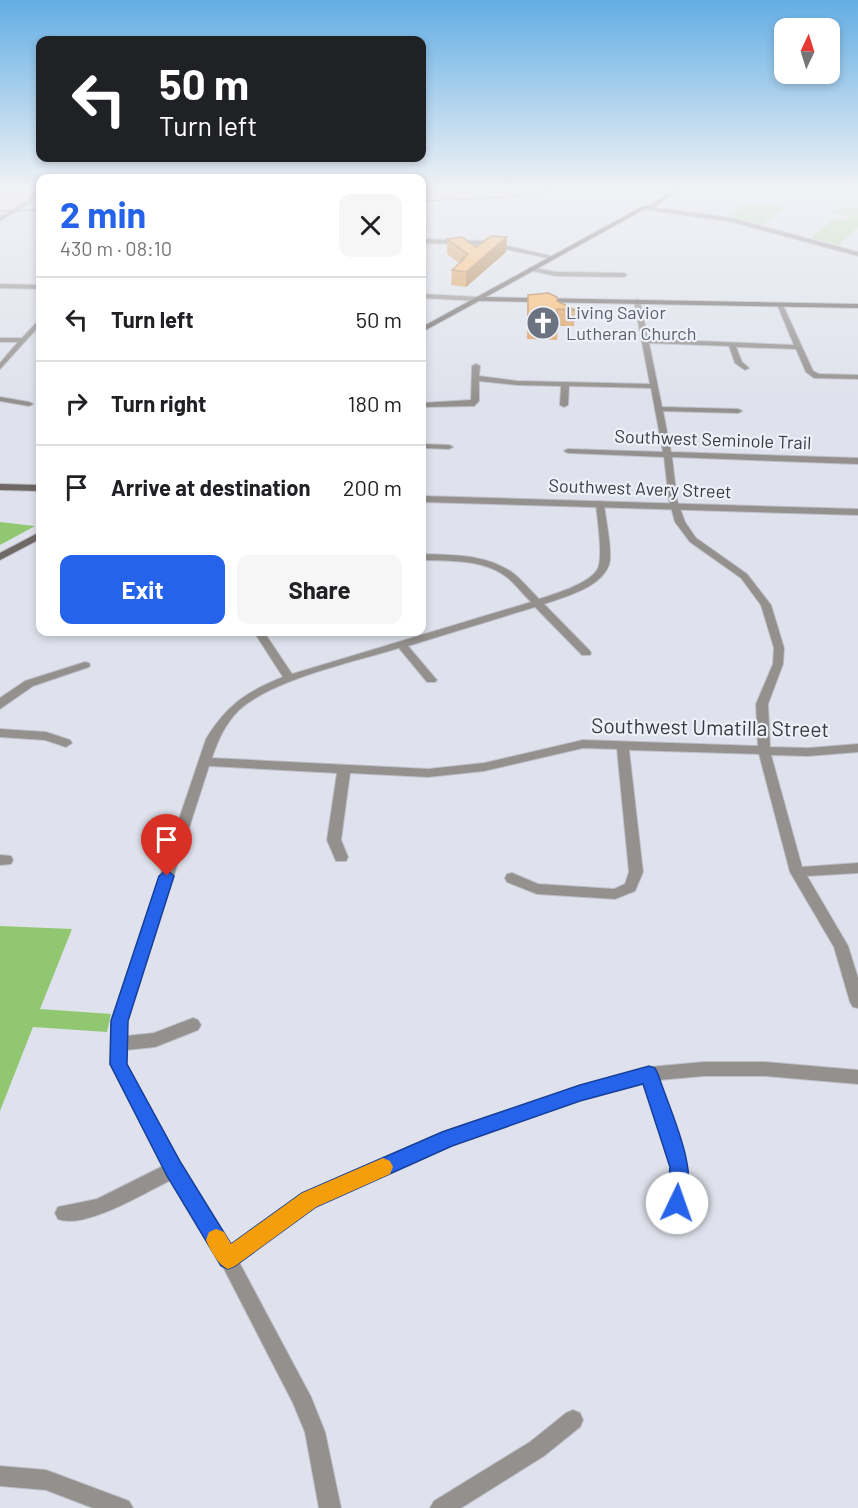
<!DOCTYPE html>
<meta charset="utf-8">
<style>
body{margin:0;font-family:Barlow,sans-serif;background:#f6f6f6;color:#202124;height:100vh;display:flex;flex-direction:column;font-size:22px;white-space:nowrap}
*{box-sizing:border-box;margin:0}
p{font-size:20px;color:#757577}
.icon{flex:none;width:33px;height:33px;fill:none;stroke:currentColor;stroke-width:2;stroke-linecap:round;stroke-linejoin:round}
.map{position:relative;flex:1;overflow:hidden}
.sheet{position:absolute;left:36px;top:174px;width:390px;height:462px;display:flex;flex-direction:column;background:#fff;border-radius:12px;box-shadow:0 3px 9px #0003}
.sheet>*{flex:none}
.hud{position:absolute;left:36px;top:36px;width:390px;height:126px;border-radius:12px;box-shadow:0 3px 9px #0003;background:#202124;color:#fff;overflow:hidden}
.needle{width:39px;rotate:4deg}
.controls{position:absolute;left:774px;top:18px;display:grid;gap:12px}
.controls a{display:grid;place-items:center;width:66px;height:66px;border-radius:12px;background:#fff;box-shadow:0 3px 9px #0003;font-size:30px}
.pin{position:absolute;display:grid;place-items:center;width:51px;height:51px;color:#fff;margin:-62px -26px;border-radius:50% 50% 50% 0;rotate:-45deg;box-shadow:0 0 6px #0007}
.pin .icon{rotate:45deg}
.me{position:absolute;width:66px;margin:-33px;rotate:3deg;stroke-linejoin:round;filter:drop-shadow(0 0 4px #0008)}
.turn{display:flex;align-items:center;gap:21px;height:126px;padding:0 24px;font-size:27px}
.turn .icon{width:78px;height:78px;stroke-width:2.5}
.turn b{display:block;font-size:42px;line-height:51px}
.round{display:grid;place-items:center;flex:none;width:63px;height:63px;border-radius:12px;background:#f6f6f6}
.head{display:flex;align-items:center;justify-content:space-between;height:102px;padding:0 24px}
h1{font-size:36px;font-weight:700;line-height:45px;color:#2563eb}
.cta{display:flex;gap:12px;margin-top:auto;padding:12px 24px}
.cta a{flex:1;height:69px;border-radius:12px;background:#2563eb;color:#fff;font-size:24px;font-weight:700;line-height:69px;text-align:center}
.cta a+a{background:#f6f6f6;color:#202124}
ul{padding:0;list-style:none}
li{display:flex;align-items:center;gap:18px;height:84px;padding:0 24px;border-top:2px solid #e0e0e0}
li div{flex:1}
li b{display:block;font-size:22px}
li em{font-style:normal}
.map>svg:first-child{display:block}
.commercial{fill:#e9d1dc}
.industrial{fill:#ead1d9}
.green{fill:#b4d9a0}
.forest{fill:#92c772}
.lines{fill:none;stroke-linecap:round;stroke-linejoin:round}
.minor-casing{stroke:#bec0c9;stroke-width:2}
.tertiary-casing{stroke:#bec0c9;stroke-width:2}
.secondary-casing{stroke:#bec0c9;stroke-width:2}
.minor{fill:#94908e;fill-rule:evenodd}
.tertiary{fill:#94908e;fill-rule:evenodd}
.secondary{fill:#6f6865;fill-rule:evenodd}
.rail{stroke:#8b8d94;stroke-width:1.5}
.wall{fill:#da9d58}
.shaded-wall{fill:#b17f47}
.building{fill:#fdb666;stroke:#b17f47;stroke-width:1.5}
.route{fill:#2563eb;stroke:#184099;stroke-width:1.5}
.slow{fill:#f59e0b}
.labels{text-anchor:middle;stroke-width:4.5;stroke-linejoin:round;paint-order:stroke}
.far-worship-label{font-size:18px;fill:#5b616d;stroke:#edeff9;text-anchor:start}
.far-street-label{font-size:18px;fill:#393a3d;stroke:#edeff9}
.street-label{font-size:21px;fill:#393a3d;stroke:#edeff9}
</style>
<div class="map">
<svg width="858" height="1508" viewBox="0 0 858 1508">
<rect width="100%" height="100%" fill="#dfe2ec"/>
<g class="commercial">
<polygon points="0,189 0,188 37,189 10,208 0,210"/>
<polygon points="469,189 553,189 509,195 468,194"/>
</g>
<polygon class="industrial" points="422,189 469,189 468,198 422,199"/>
<g class="green">
<polygon points="743,205 779,205 785,209 763,224 731,217"/>
<polygon points="840,207 858,208 858,227 838,245 811,238 835,218 848,220 852,217 830,212"/>
</g>
<g class="forest">
<polygon points="0,522 35,526 0,545"/>
<polygon points="0,926 72,929 40,1009 111,1014 107,1032 33,1027 0,1111"/>
</g>
<g class="lines">
<g class="minor-casing">
<g id="minor">
<polygon points="432,188 437,188 436,195 431,194"/>
<polygon points="643,206 732,218 858,252 858,256 732,222 641,209"/>
<polygon points="422,239 486,241 555,257 552,259 486,245 422,243"/>
<polygon points="530,267 556,272 624,273 627,275 624,277 556,276 528,270"/>
<path d="M 637,299 L 640,301 L 648,339 L 794,345 L 777,304 L 782,303 L 813,371 L 819,374 L 858,375 L 858,379 L 814,378 L 806,372 L 796,349 L 736,347 L 742,362 L 749,368 L 745,370 L 735,363 L 729,346 L 649,343 L 662,407 L 738,409 L 742,411 L 738,413 L 663,411 L 671,452 L 858,458 L 858,464 L 672,457 L 677,500 L 685,522 L 696,538 L 747,574 L 771,605 L 784,648 L 783,664 L 768,704 L 770,747 L 808,748 L 858,744 L 858,752 L 808,756 L 771,755 L 802,867 L 858,863 L 858,873 L 807,876 L 848,946 L 858,978 L 858,1008 L 853,1007 L 850,1002 L 834,947 L 790,872 L 759,754 L 629,750 L 643,872 L 635,891 L 615,899 L 537,894 L 507,882 L 505,878 L 507,874 L 512,873 L 538,884 L 614,889 L 625,884 L 629,872 L 617,749 L 583,748 L 484,771 L 428,777 L 350,773 L 341,840 L 348,857 L 346,861 L 336,861 L 327,840 L 337,773 L 209,766 L 127,1021 L 126,1036 L 154,1033 L 193,1018 L 198,1020 L 201,1025 L 198,1030 L 155,1047 L 126,1050 L 126,1063 L 180,1163 L 230,1246 L 303,1194 L 448,1130 L 581,1086 L 649,1067 L 704,1062 L 765,1062 L 858,1070 L 858,1084 L 765,1076 L 704,1076 L 659,1080 C 671,1116 699,1172 683,1209 L 677,1212 L 671,1209 L 668,1203 L 670,1167 L 644,1083 L 581,1100 L 451,1145 L 315,1206 L 239,1262 L 311,1397 L 325,1432 L 341,1508 L 319,1508 L 305,1432 L 293,1403 L 222,1265 L 171,1180 C 146,1192 85,1230 58,1219 L 55,1213 L 58,1207 L 97,1199 L 163,1166 L 110,1064 L 111,1021 L 206,739 C 227,705 246,692 283,677 L 254,632 L 264,632 L 292,674 L 531,602 C 523,594 516,585 508,578 C 484,559 451,561 422,560 L 422,554 C 453,555 486,554 513,573 C 522,580 531,591 539,599 C 555,594 588,584 597,570 C 604,559 597,518 596,504 L 600,501 L 604,504 C 606,522 611,542 610,560 C 607,586 565,597 544,604 L 590,651 L 591,653 L 590,655 L 582,655 L 535,607 L 408,646 L 435,678 L 437,680 L 435,682 L 427,682 L 399,648 C 354,662 273,679 239,710 C 225,724 218,740 212,758 L 428,769 L 484,763 L 583,740 L 758,746 L 756,704 L 773,664 L 774,648 L 761,605 L 741,578 L 690,542 L 675,522 L 669,500 L 664,457 L 568,453 L 564,451 L 568,449 L 663,452 L 651,388 L 569,386 L 568,405 L 564,407 L 560,405 L 561,386 L 517,385 L 479,381 L 479,401 L 474,406 L 422,407 L 422,403 L 471,400 L 472,366 L 476,364 L 480,366 L 479,376 L 517,381 L 650,384 L 634,301 Z"/>
<polygon points="40,319 40,325 0,369 0,363 18,342 0,342 0,338 22,338"/>
<polygon points="0,397 29,402 33,404 29,406 0,401"/>
<polygon points="422,444 449,445 453,447 449,449 422,448"/>
<polygon points="85,662 89,663 90,665 89,667 33,686 0,709 0,698 25,681"/>
<polygon points="0,729 46,732 70,740 72,743 66,747 45,740 0,737"/>
<polygon points="0,855 11,856 13,860 11,864 0,865"/>
<polygon points="573,1410 580,1413 583,1420 580,1427 544,1456 461,1508 430,1508 434,1501 530,1442 566,1413"/>
<polygon points="0,1466 46,1470 129,1501 133,1508 93,1508 46,1490 0,1486"/>
</g>
</g>
<g class="tertiary-casing">
<g id="tertiary">
<polygon points="38,190 40,190 40,193 29,204 0,221 0,217 25,202"/>
<polygon points="0,284 40,285 40,289 0,288"/>
<polygon points="422,294 479,297 482,299 479,301 422,298"/>
<polygon points="422,496 858,509 858,515 422,502"/>
</g>
</g>
<g class="secondary-casing">
<g id="secondary">
<polygon points="675,188 681,188 655,207 645,209 486,297 858,304 858,308 479,301 422,332 422,327 641,207 651,205"/>
<polygon points="0,484 40,485 40,491 0,490"/>
<polygon points="40,532 40,539 0,560 0,553"/>
</g>
</g>
<use href="#minor" class="minor"/>
<use href="#tertiary" class="tertiary"/>
<use href="#secondary" class="secondary"/>
<g class="rail">
<polyline points="422,201 509,197 568,188"/>
<polyline points="0,211 40,210"/>
</g>
</g>
<g class="wall">
<polygon points="507,237 506,252 466,287 451,285 452,270 459,263 447,254 447,239 476,247"/>
<polygon points="528,295 557,301 575,310 574,326 558,326 557,340 527,339"/>
</g>
<polygon class="shaded-wall" points="507,237 506,252 466,287 466,272"/>
<g class="building">
<polygon points="491,236 507,237 466,272 452,270 464,259 462,259 468,254 447,239 462,237 476,247"/>
<polygon points="548,293 557,297 557,301 575,310 557,309 558,324 528,323 528,295"/>
</g>
<linearGradient id="sky" x2="0" y2="1"><stop stop-color="#63aee4"/><stop offset="0.47" stop-color="#f1f2f6"/><stop offset="1" stop-color="#f1f2f6" stop-opacity="0"/></linearGradient>
<rect width="858" height="400" fill="url(#sky)"/>
<path class="route" d="M 167,870 L 174,876 L 128,1021 L 127,1064 L 181,1163 L 231,1244 L 302,1193 L 442,1132 L 580,1085 L 649,1066 L 655,1068 L 658,1074 C 670,1112 701,1171 684,1210 L 677,1213 L 670,1210 L 667,1203 L 670,1167 L 643,1084 L 580,1101 L 452,1146 L 316,1207 L 235,1266 L 228,1269 L 221,1266 L 167,1176 L 110,1064 L 111,1021 L 159,876 Z"/>
<path class="slow" d="M 383,1158 L 390,1161 L 393,1167 L 390,1174 L 316,1207 L 235,1266 L 228,1269 C 217,1264 211,1251 206,1240 L 209,1232 L 216,1229 L 224,1232 L 231,1244 L 302,1193 Z"/>
<defs>
<g id="church-disc" transform="scale(1.725)"><circle r="9.5" fill="#6b7280" stroke="#edeff9"/><path d="M-1.2-6h2.4v3.5h3.3v2.4h-3.3V6h-2.4V-.1h-3.3v-2.4h3.3Z" fill="#fff"/></g>
</defs>
<g fill-rule="evenodd">
<use href="#church-disc" x="543" y="323"/>
</g>
<g class="labels">
<g class="far-worship-label">
<text x="566" y="319">Living Savior<tspan x="566" dy="21">Lutheran Church</tspan></text>
</g>
<g class="far-street-label">
<text transform="translate(713 440) rotate(2)" y="6">Southwest Seminole Trail</text>
<text transform="translate(640 489) rotate(2)" y="6">Southwest Avery Street</text>
</g>
<g class="street-label">
<text transform="translate(710 728) rotate(1)" y="7">Southwest Umatilla Street</text>
</g>
</g>
</svg>
<div class="controls">
<a><svg class="needle" viewBox="-14 -14 28 28"><path d="M0-13l5 13h-10z" fill="#e53935"/><path d="M0 13l5-13h-10z" fill="#757577"/></svg></a>
</div>
<div class="pin" style="left:167px;top:876px;background:#d93025"><svg class="icon" aria-label="arrive" viewBox="0 0 24 24"><path d="M6 21V4h12l-3 4 3 4H6"/></svg></div>
<svg class="me" style="left:677px;top:1203px" viewBox="-20 -20 40 40"><circle r="19" fill="#fff"/><path d="M0-13L10 11 0 6-10 11z" fill="#2563eb"/></svg>
<div class="hud">
<div class="turn"><svg class="icon" aria-label="left" viewBox="0 0 24 24"><path d="M17 20v-9H6M10 6l-5 5 5 5"/></svg><div><b>50 m</b>Turn left</div></div>
</div>
<section class="sheet">
<div class="head"><div><h1>2 min</h1><p>430 m · 08:10</p></div><a class="round"><svg class="icon" aria-label="close" viewBox="0 0 24 24"><path d="M6 6l12 12M18 6L6 18"/></svg></a></div>
<ul>
<li><svg class="icon" aria-label="left" viewBox="0 0 24 24"><path d="M17 20v-9H6M10 6l-5 5 5 5"/></svg><div><b>Turn left</b></div><em>50 m</em></li>
<li><svg class="icon" aria-label="right" viewBox="0 0 24 24"><path d="M7 20v-9h11M14 6l5 5-5 5"/></svg><div><b>Turn right</b></div><em>180 m</em></li>
<li><svg class="icon" aria-label="arrive" viewBox="0 0 24 24"><path d="M6 21V4h12l-3 4 3 4H6"/></svg><div><b>Arrive at destination</b></div><em>200 m</em></li>
</ul>
<div class="cta"><a>Exit</a><a>Share</a></div>
</section>
</div>
